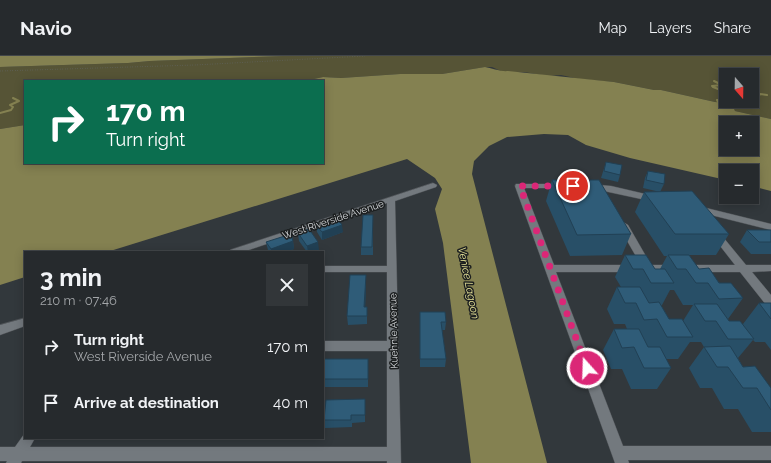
<!DOCTYPE html>
<meta charset="utf-8">
<style>
body{margin:0;font-family:Raleway,sans-serif;background:#323639;color:#f1f3f6;height:100vh;display:flex;flex-direction:column;font-size:15px;white-space:nowrap}
*{box-sizing:border-box;margin:0}
p{font-size:13px;color:#a4a7aa}
.icon{flex:none;width:22px;height:22px;fill:none;stroke:currentColor;stroke-width:2;stroke-linecap:round;stroke-linejoin:round}
.map{position:relative;flex:1;overflow:hidden}
.sheet{position:absolute;left:24px;top:195px;width:300px;height:188px;display:flex;flex-direction:column;background:#262a2d;border-radius:0px;box-shadow:0 2px 10px #0003,0 0 0 1px #424649}
.sheet>*{flex:none}
.hud{position:absolute;left:24px;top:24px;width:300px;height:84px;border-radius:0px;box-shadow:0 2px 10px #0003,0 0 0 1px #424649;background:#0b6e4f;color:#fff;overflow:hidden}
.needle{width:26px;rotate:160deg}
.fabs{position:absolute;left:719px;top:12px;display:grid;gap:8px}
.fabs a{display:grid;place-items:center;width:40px;height:40px;border-radius:0px;background:#262a2d;box-shadow:0 2px 10px #0003,0 0 0 1px #424649;font-size:20px}
.pin{position:absolute;display:grid;place-items:center;width:34px;height:34px;color:#fff;margin:-17px;border:2px solid #fff;border-radius:50%;box-shadow:0 1px 4px #0007}
.me{position:absolute;width:44px;margin:-22px;rotate:340deg;stroke-linejoin:round;filter:drop-shadow(0 0 3px #0008)}
.turn{display:flex;align-items:center;gap:14px;height:84px;padding:0 16px;font-size:18px}
.turn .icon{width:52px;height:52px;stroke-width:2.5}
.turn b{display:block;font-size:28px;line-height:34px}
.round{display:grid;place-items:center;flex:none;width:42px;height:42px;border-radius:0px;background:#323639}
.summary{display:flex;align-items:center;justify-content:space-between;height:68px;padding:0 16px}
h1{font-size:24px;font-weight:700;line-height:30px}
ul{padding:0;list-style:none}
li{display:flex;align-items:center;gap:12px;height:56px;padding:0 16px}
li div{flex:1}
li b{display:block;font-size:15px}
li em{font-style:normal}
header{display:flex;align-items:center;gap:24px;box-sizing:border-box;height:56px;padding:0 20px;background:#262a2d;border-bottom:1px solid #424649}
header strong{font-size:19px}
nav{display:flex;gap:22px;margin-inline-start:auto;font-size:14px}
.map>svg:first-child{display:block}
.green{fill:#565436;fill-rule:evenodd}
.water{fill:#848151;fill-rule:evenodd}
.lines{fill:none;stroke-linecap:round;stroke-linejoin:round}
.stream{stroke:#848151;stroke-width:2}
.minor-casing{stroke:#4f5357;stroke-width:1}
.path{stroke:#64696d;stroke-width:1;stroke-dasharray:0.5 2;stroke-linecap:butt}
.minor{fill:#73797e;fill-rule:evenodd}
.wall{fill:#284f67;fill-rule:evenodd}
.shaded-wall{fill:#214054}
.building{fill:#2f5c78;stroke:#214054}
.route{stroke:#db2777;stroke-width:7;stroke-dasharray:0 12.6}
.labels{text-anchor:middle;stroke-width:3;stroke-linejoin:round;paint-order:stroke}
.street-label{font-size:10px;fill:#d6d9dc;stroke:#1c1f20}
.water-label{font-size:11px;font-style:italic;fill:#e9e598;stroke:#1c1f20}
</style>
<header>
<strong>Navio</strong>
<nav><a>Map</a><a>Layers</a><a>Share</a></nav>
</header>
<div class="map">
<svg width="771" height="407" viewBox="0 0 771 407">
<rect width="100%" height="100%" fill="#32383c"/>
<path class="green" d="M 284,0 L 771,0 L 771,63 L 735,55 L 733,53 L 735,51 L 726,47 L 715,46 L 661,34 L 654,34 L 614,26 L 579,23 L 561,19 L 548,20 L 524,16 L 503,16 L 492,11 L 485,11 L 442,18 L 400,18 L 341,22 L 323,21 L 305,25 L 25,25 L 25,69 L 0,73 L 0,11 L 128,7 L 150,5 ZM 726,19 L 752,19 L 752,45 L 726,45 Z"/>
<g class="water">
<polygon points="0,0 284,0 150,5 128,7 0,11"/>
<path d="M 485,11 C 491,12 502,16 508,15 L 614,26 L 654,34 L 661,34 L 715,46 L 726,47 L 735,51 L 734,53 L 735,55 L 771,63 L 771,135 L 752,130 L 752,115 L 726,115 L 726,124 L 630,102 L 586,89 L 568,79 L 544,78 L 507,81 L 489,90 L 474,105 L 472,118 L 547,407 L 471,407 L 443,187 L 435,153 L 442,133 L 435,122 L 407,103 L 107,196 L 25,196 L 25,221 L 0,229 L 0,73 L 25,69 L 25,107 L 323,107 L 323,25 L 305,25 L 323,21 L 341,22 L 400,18 L 442,18 ZM 726,67 L 752,67 L 752,93 L 726,93 Z"/>
</g>
<g class="lines">
<g class="stream">
<polyline points="714,25 722,29 712,30 713,31 726,36"/>
<polyline points="752,43 757,43 760,38 767,39"/>
<polyline points="718,46 717,44 726,44"/>
<polyline points="0,57 11,54 13,51 10,49 19,45 13,42"/>
</g>
<g class="minor-casing">
<g id="minor">
<polygon points="433,127 437,129 436,131 395,145 401,407 387,407 387,405 22,405 21,407 6,407 7,405 0,405 0,391 15,391 25,377 25,382 35,382 30,391 387,391 387,295 323,295 323,285 387,285 387,216 323,216 323,210 387,210 387,147 243,196 228,196 230,194"/>
<polygon points="516,128 564,128 568,130 564,132 524,132 554,209 641,209 618,169 623,166 628,169 651,209 735,209 710,177 715,174 718,175 746,209 771,209 771,215 752,216 771,239 771,251 767,250 740,216 556,216 623,390 771,390 771,404 628,404 629,407 615,407 515,130"/>
<polygon points="587,128 611,130 658,141 659,143 655,146 590,132 587,132 586,130"/>
<polygon points="698,150 771,168 771,174 695,155 694,153 695,151"/>
<polygon points="25,262 25,270 0,279 0,269"/>
</g>
</g>
<polyline class="path" points="0,15 195,9 365,0"/>
<use href="#minor" class="minor"/>
</g>
<g class="wall">
<polygon points="606,106 620,119 618,126 601,122"/>
<path d="M 648,115 L 664,128 L 660,136 L 729,178 L 716,199 L 689,199 L 699,213 L 743,242 L 728,263 L 729,265 L 743,268 L 759,247 L 771,247 L 771,294 L 765,286 L 755,286 L 753,284 L 738,302 L 743,311 L 771,332 L 771,376 L 752,376 L 738,353 L 724,353 L 712,332 L 700,332 L 689,312 L 704,291 L 701,286 L 690,286 L 678,303 L 666,303 L 671,312 L 657,333 L 631,333 L 622,313 L 611,313 L 603,294 L 614,273 L 627,273 L 625,268 L 614,268 L 607,253 L 617,231 L 621,231 L 615,221 L 625,199 L 655,213 L 660,213 L 667,200 L 664,200 L 635,156 L 644,136 L 660,136 L 643,132 L 645,122 ZM 670,234 L 674,234 L 683,249 L 693,249 L 683,265 L 669,263 L 661,249 L 662,249 Z"/>
<polygon points="552,124 631,178 622,199 570,200 546,145"/>
<polygon points="373,167 373,199 361,199 361,191"/>
<polygon points="316,169 343,176 322,184 317,176"/>
<polygon points="747,174 771,174 771,198 751,198 740,186"/>
<polygon points="298,177 319,194 312,196 307,196 299,185"/>
<polygon points="293,185 294,193 285,196 269,196 268,194 266,186"/>
<polygon points="366,227 365,251 367,251 367,268 348,269 347,260"/>
<polygon points="420,256 446,266 445,274 442,274 446,303 445,311 420,311"/>
<rect x="323" y="303" width="45" height="28"/>
<polygon points="365,343 365,366 352,367 352,371 325,372 324,364"/>
</g>
<g class="shaded-wall">
<polygon points="342,169 343,176 322,184 322,176"/>
<polygon points="293,185 294,193 285,196 271,196 271,193"/>
<polygon points="318,186 319,194 312,196 308,196 307,190"/>
<polygon points="366,219 366,227 365,259 364,251"/>
</g>
<g class="building">
<polygon points="606,106 622,109 620,119 604,115"/>
<polygon points="648,115 665,118 664,128 646,124"/>
<polygon points="552,124 599,124 631,178 577,179"/>
<polygon points="692,135 729,178 675,178 644,136"/>
<polygon points="363,159 373,159 372,191 361,191"/>
<polygon points="337,162 342,169 322,176 316,169"/>
<polygon points="309,173 318,186 307,190 298,177"/>
<polygon points="747,174 771,174 771,186 759,186"/>
<polygon points="291,178 293,185 271,193 266,186"/>
<polygon points="625,199 646,199 655,213 665,213 674,227 651,227 643,213 633,213"/>
<polygon points="668,199 689,199 699,213 709,212 719,227 731,227 743,242 719,243 708,227 696,227 686,213 677,213"/>
<polygon points="350,219 366,219 364,251 367,251 367,260 347,260"/>
<polygon points="617,231 640,231 649,247 659,246 669,263 682,263 693,281 667,281 657,263 644,264 636,247 625,247"/>
<polygon points="759,247 771,247 771,263"/>
<polygon points="694,248 717,248 729,265 740,265 754,283 728,283 716,265 705,265"/>
<polygon points="420,256 445,256 446,266 441,266 446,303 420,303"/>
<polygon points="614,273 639,273 648,291 660,291 671,312 644,312 634,291 622,292"/>
<polygon points="730,290 743,311 755,310 771,332 771,354 757,332 743,332 728,311 717,311 704,291"/>
<rect x="323" y="303" width="45" height="20"/>
<polygon points="365,343 365,359 351,359 351,364 324,364 326,344"/>
</g>
<g class="lines">
<polyline class="route" points="573,130 520,130 587,312"/>
</g>
<g class="labels">
<g class="street-label">
<text transform="translate(333 163) rotate(-18)" y="4">West Riverside Avenue</text>
<text transform="translate(393 275) rotate(-91)" y="4">Kuehnle Avenue</text>
</g>
<g class="water-label">
<text transform="translate(469 227) rotate(79)" y="4">Venice Lagoon</text>
</g>
</g>
</svg>
<div class="fabs">
<a><svg class="needle" viewBox="-14 -14 28 28"><path d="M0-13l5 13h-10z" fill="#e53935"/><path d="M0 13l5-13h-10z" fill="#a4a7aa"/></svg></a>
<a>+</a>
<a>−</a>
</div>
<div class="pin" style="left:573px;top:130px;background:#d93025"><svg class="icon" aria-label="arrive" viewBox="0 0 24 24"><path d="M6 21V4h12l-3 4 3 4H6"/></svg></div>
<svg class="me" style="left:587px;top:312px" viewBox="-20 -20 40 40"><circle r="17" fill="#db2777" stroke="#fff" stroke-width="3"/><path d="M0-11L8 9 0 5-8 9z" fill="#fff"/></svg>
<div class="hud">
<div class="turn"><svg class="icon" aria-label="right" viewBox="0 0 24 24"><path d="M7 20v-9h11M14 6l5 5-5 5"/></svg><div><b>170 m</b>Turn right</div></div>
</div>
<section class="sheet">
<div class="summary"><div><h1>3 min</h1><p>210 m · 07:46</p></div><a class="round"><svg class="icon" aria-label="close" viewBox="0 0 24 24"><path d="M6 6l12 12M18 6L6 18"/></svg></a></div>
<ul>
<li><svg class="icon" aria-label="right" viewBox="0 0 24 24"><path d="M7 20v-9h11M14 6l5 5-5 5"/></svg><div><b>Turn right</b><p>West Riverside Avenue</p></div><em>170 m</em></li>
<li><svg class="icon" aria-label="arrive" viewBox="0 0 24 24"><path d="M6 21V4h12l-3 4 3 4H6"/></svg><div><b>Arrive at destination</b></div><em>40 m</em></li>
</ul>
</section>
</div>
